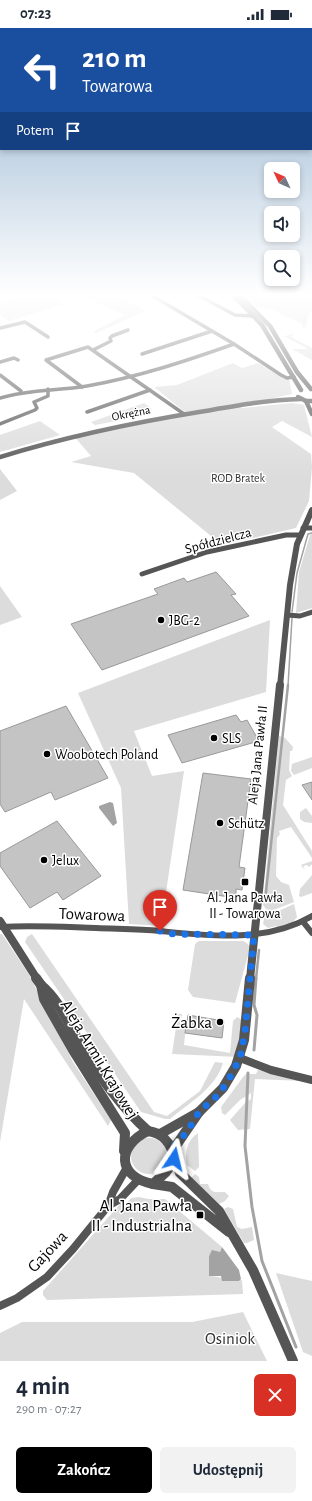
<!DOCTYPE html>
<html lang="pl">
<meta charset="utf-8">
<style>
body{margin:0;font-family:"Alegreya Sans",sans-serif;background:#f2f2f3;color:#1f2937;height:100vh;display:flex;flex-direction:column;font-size:15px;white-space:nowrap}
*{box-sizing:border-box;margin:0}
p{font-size:13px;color:#747a83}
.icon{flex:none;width:22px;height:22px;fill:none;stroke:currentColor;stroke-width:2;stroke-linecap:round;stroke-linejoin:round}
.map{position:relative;height:1333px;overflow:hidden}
.drawer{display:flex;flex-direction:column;background:#fff;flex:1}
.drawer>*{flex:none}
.banner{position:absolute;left:0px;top:0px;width:312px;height:122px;box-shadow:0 2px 6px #0003;background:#1a4fa0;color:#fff;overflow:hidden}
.needle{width:26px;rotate:314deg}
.tools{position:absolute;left:264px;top:134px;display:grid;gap:8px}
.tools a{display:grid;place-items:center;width:36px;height:36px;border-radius:6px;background:#fff;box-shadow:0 2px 6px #0003;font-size:20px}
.pin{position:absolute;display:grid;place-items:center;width:34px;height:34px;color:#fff;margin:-41px -17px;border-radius:50% 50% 50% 0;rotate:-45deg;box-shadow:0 0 4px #0007}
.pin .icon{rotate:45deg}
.me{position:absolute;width:44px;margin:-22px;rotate:10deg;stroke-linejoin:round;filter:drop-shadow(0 0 3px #0008)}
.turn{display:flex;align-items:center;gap:14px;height:84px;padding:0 16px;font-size:18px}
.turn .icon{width:52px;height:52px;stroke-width:2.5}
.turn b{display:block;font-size:28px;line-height:34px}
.then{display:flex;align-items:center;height:38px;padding:0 16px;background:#0003;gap:8px;font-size:15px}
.round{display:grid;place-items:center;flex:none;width:42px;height:42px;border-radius:6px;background:#f2f2f3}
.overview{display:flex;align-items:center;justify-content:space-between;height:68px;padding:0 16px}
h1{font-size:24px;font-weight:600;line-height:30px}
.primary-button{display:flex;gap:8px;margin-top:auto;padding:8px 16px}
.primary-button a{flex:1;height:46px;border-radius:6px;background:#000;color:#fff;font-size:16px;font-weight:600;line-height:46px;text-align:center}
.primary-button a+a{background:#f2f2f3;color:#1f2937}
.status{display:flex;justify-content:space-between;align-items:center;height:28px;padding:0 20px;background:#fff;direction:ltr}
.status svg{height:11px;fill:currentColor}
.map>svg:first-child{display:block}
.green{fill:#dcdcdc}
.water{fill:#a3a3a3}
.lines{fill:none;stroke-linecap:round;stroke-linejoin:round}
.stream-far2{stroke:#a3a3a3;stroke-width:1.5}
.stream-far1{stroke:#a3a3a3;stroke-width:2.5}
.stream{stroke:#a3a3a3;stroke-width:3}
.building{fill:#c4c4c4;stroke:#999}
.minor-far3{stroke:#555;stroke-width:3.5}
.minor-far2{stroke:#555;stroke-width:5}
.minor-far1{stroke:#555;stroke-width:6}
.minor{stroke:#555;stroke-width:8}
.tertiary-far3{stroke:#555;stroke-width:4.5}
.tertiary-far2{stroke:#555;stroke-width:6}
.tertiary-far1{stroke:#555;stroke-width:8}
.tertiary{stroke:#555;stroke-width:10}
.route{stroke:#1a73e8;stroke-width:7;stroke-dasharray:0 12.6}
.poi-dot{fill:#000;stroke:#fff;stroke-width:1.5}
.labels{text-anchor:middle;stroke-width:3;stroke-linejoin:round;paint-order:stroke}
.far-street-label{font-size:12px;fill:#000;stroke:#fff}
.far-park-label{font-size:12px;fill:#333;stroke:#fff}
.street-label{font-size:14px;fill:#000;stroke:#fff}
.poi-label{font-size:14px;fill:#000;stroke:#fff;text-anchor:start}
.near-street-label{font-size:17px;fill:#000;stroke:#fff}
.near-poi-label{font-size:17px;fill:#000;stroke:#fff;text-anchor:end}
.near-park-label{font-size:17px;fill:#333;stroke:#fff}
</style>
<div class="status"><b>07:23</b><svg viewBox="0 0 49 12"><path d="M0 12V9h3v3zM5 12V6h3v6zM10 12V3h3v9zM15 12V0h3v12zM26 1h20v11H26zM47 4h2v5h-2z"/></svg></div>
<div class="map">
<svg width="312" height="1333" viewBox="0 0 312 1333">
<rect width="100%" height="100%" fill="#fff"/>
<g class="green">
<polygon points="41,264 45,264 64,276 9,293 0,287 0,276"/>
<polygon points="73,264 110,264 145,283 96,305 93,304 125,287"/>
<polygon points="234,264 312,264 312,283 309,286 305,300 302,299 303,296 270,281 254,279"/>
<polygon points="295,306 291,309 312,320 312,332 292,321 308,321 284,308"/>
<polygon points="233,335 242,340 258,335 283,350 289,351 292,366 265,372 185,384 154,359 177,357"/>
<polygon points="144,375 152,381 125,390 127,391 95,397 91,394"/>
<polygon points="293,375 304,377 312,409 282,393 272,399 311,426 312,439 309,473 296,500 222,517 134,445 71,434 91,428 73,407 238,378 242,380"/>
<polygon points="40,393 60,407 0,424 0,407"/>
<polygon points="0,441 17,463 0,472"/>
<polygon points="312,506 312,580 296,585 299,544 310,507"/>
<polygon points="0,558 22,589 0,597"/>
<polygon points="270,592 266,664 134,703 152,748 184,743 161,898 129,896 121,760 78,665"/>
<polygon points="279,708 285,710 293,719 292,723 290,723 289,742 292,748 286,752 283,777 312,823 312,836 309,839 307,837 303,838 305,841 303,840 301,837 312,833 312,830 291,799 279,803 280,806 277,810 276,848 281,854 289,857 294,874 271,883 266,881 263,877"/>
<polygon points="312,729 312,740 294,747 291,743 292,736"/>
<polygon points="306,780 312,788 312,795 304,794 300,791 300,784"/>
<polygon points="312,847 312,865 301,869 299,868 300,861"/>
<polygon points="294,876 297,889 292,895 278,901 276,898 268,900 263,896 265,886 274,885"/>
<polygon points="0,906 2,906 28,945 73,1034 111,1092 108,1098 24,971 0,1114"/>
<path d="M 32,906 L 154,1084 L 167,1088 L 200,1063 L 215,1034 L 223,1035 C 216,1060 189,1075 170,1091 L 165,1091 L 141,1084 L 25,914 L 27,909 Z"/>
<polygon points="199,913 243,913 248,916 250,920 235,975 193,969 188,962 195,916"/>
<polygon points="178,986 182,986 180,996 186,997 184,1017 230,1025 233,993 237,989 239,990 242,992 239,1029 172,1026"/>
<polygon points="258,1042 303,1053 255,1051 250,1101 238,1102 230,1092 245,1075 251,1071 251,1065 240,1072 225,1087 222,1085 221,1079 243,1049 246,1046 256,1046"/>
<path d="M 198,1105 L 199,1139 L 195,1143 L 187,1137 C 184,1125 187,1112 198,1105 Z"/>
<circle cx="149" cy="1128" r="18"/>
<path d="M 195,1146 L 199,1149 L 200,1156 L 208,1156 C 211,1166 216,1164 225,1164 L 229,1168 L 225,1173 L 219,1176 L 191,1150 Z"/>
<path d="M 139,1169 L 148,1171 L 165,1171 L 222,1219 L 220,1224 L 209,1227 L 209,1248 C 222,1248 228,1254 242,1252 L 243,1266 L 47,1272 L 43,1267 L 43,1263 L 121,1175 L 125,1177 L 131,1170 Z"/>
<polygon points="228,1179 233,1181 237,1199 242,1201 252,1199 254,1212 247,1215 244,1215 224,1181"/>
<polygon points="276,1245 312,1253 312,1328 303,1324"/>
<polygon points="243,1284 267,1333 0,1333 0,1305 22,1294 192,1294"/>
</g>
<g class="water">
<polygon points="110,774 113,775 117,795 113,798 99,780 99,778"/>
<polygon points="222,1219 239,1242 241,1251 239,1253 222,1253 221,1248 209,1248 209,1228 212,1222 220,1224"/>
</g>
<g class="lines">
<g class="stream-far2">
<polyline points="292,584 297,545 308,506 312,505"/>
<polyline points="288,658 292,590"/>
</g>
<g class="stream-far1">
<polyline points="265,873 288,657"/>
<polyline points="256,951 259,922"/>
</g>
<g class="stream">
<polyline points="254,1022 257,987 254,977 256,950"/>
<polyline points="248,1045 245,1118 252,1179 262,1233 296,1319"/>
</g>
</g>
<g class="building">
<polygon points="216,544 236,566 231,567 249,588 102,642 71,596 158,566 154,561 184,550 187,554"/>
<polygon points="66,678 108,750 55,772 51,764 5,784 0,776 0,703"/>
<polygon points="236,687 241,694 247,692 259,713 182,735 168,707"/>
<polygon points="203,745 251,751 239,839 245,840 242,862 236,861 236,870 183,862"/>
<polygon points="312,754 312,772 302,757"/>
<polygon points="57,793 101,848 63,872 57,864 30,880 0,838 0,825"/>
<polygon points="188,987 224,993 222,1010 185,1005"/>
</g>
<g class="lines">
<g class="minor-far3">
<polyline points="146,264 234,316 281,347 287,350 294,349"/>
<polyline points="192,264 235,287 254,288"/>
<polyline points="0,300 25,294 48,309"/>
<polyline points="93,322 111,313 110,310 112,308 128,302"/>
<polyline points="142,326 212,303"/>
<polyline points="0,334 14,330 18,332"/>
<polyline points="0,347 21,363"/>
<polyline points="82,359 46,332 88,319 184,386"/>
<path d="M 0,370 C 29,361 58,363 87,358 C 138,349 186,333 234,316"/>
<polyline points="87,384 150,362"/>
<polyline points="0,396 35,382 37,380 34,374 48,368 48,361"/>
</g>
<g class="minor-far2">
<polyline points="303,500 312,500"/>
<polyline points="142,546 207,524 286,507 300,507"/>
<polyline points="287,587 300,588 312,584"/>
</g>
<g class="minor-far1">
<polyline points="304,895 312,905"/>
<path d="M 1,899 C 33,897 64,899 96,900 C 117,901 139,901 160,903 C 210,908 266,915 312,888"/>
</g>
<g class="minor">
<polyline points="240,1030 271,1042 312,1052"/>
<polyline points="108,1178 113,1164 126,1141"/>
<polyline points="0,1278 17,1270 47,1249 73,1221 108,1178 120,1171 137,1153"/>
</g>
<g class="tertiary-far3">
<polyline points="230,264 262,297 301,362"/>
<polyline points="236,264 270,298 297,344 311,361"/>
<polyline points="298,369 306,373 312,373"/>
<polyline points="306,373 312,386"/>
<path d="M 0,429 C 65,409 131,395 199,384 C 233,378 266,372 301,371"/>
</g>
<polyline class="tertiary-far2" points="280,658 290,557 297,516 312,482"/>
<g class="tertiary-far1">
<polyline points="0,893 37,951"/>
<polyline points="250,951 280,657"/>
</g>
<g class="tertiary">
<polyline points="36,950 41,957 44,971 73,1022 125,1105 124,1123"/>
<path d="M 41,957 C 58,971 66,991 77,1010 C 96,1044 119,1077 148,1103"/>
<path d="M 148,1103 C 164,1105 171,1116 175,1131 L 166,1144 L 153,1156 C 117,1149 116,1118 148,1103 Z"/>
<polyline points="160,1106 199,1084"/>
<polyline points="173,1122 199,1084 223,1060 236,1038 244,1012 250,950"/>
<polyline points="175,1131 180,1145 219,1183 253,1242 293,1333"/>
<polyline points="153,1156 172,1159 229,1204"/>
</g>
</g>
<linearGradient id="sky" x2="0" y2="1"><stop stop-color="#8cadcc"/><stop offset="0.59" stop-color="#fff"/><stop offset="1" stop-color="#fff" stop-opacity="0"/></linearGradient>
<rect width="312" height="451" fill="url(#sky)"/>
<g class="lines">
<polyline class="route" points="160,903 174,906 254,907 245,1004 240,1030 228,1053 218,1067 199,1084 187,1104 175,1116 173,1122 174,1131"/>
</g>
<g class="poi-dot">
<circle cx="161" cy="592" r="4"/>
<circle cx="214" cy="710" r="4"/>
<circle cx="47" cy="726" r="4"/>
<circle cx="220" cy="795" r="4"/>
<circle cx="44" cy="832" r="4"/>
<rect x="241" y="850" width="8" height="8" rx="2"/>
<circle cx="220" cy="994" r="4"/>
<rect x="196" y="1183" width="8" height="8" rx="2"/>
</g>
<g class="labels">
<g class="far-street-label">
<text transform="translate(131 385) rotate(-11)" y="4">Okrężna</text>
</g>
<g class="far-park-label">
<text x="238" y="454">ROD Bratek</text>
</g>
<g class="street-label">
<text transform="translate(218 512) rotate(-15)" y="5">Spółdzielcza</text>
<text transform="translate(257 727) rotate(-84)" y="5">Aleja Jana Pawła II</text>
</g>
<g class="poi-label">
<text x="169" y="597">JBG-2</text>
<text x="222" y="715">SLS</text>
<text x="55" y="731">Woobotech Poland</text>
<text x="228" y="800">Schütz</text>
<text x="52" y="837">Jelux</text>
<text x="245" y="874" text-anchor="middle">Al. Jana Pawła<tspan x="245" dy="16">II - Towarowa</tspan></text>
</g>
<g class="near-street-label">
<text transform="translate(92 886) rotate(2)" y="6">Towarowa</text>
<text transform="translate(100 1031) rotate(59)" y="6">Aleja Armii Krajowej</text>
<text transform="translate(47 1223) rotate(-47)" y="6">Gajowa</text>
</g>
<g class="near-poi-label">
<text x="212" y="1000">Żabka</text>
<text x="192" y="1183">Al. Jana Pawła<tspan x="192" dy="20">II - Industrialna</tspan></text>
</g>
<g class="near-park-label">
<text x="230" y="1316">Osiniok</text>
</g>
</g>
</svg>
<div class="tools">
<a><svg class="needle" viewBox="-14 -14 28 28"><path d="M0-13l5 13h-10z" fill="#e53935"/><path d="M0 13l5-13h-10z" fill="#747a83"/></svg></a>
<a><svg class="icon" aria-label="sound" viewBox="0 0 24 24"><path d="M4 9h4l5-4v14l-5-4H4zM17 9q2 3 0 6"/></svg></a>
<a><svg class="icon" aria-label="search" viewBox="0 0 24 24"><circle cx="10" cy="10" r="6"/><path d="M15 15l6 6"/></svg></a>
</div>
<div class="pin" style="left:160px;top:903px;background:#d93025"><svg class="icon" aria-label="arrive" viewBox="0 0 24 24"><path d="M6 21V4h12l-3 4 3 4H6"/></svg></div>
<svg class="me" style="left:174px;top:1131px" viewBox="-20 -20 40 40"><path d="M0-17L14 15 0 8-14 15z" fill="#1a73e8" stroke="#fff" stroke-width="4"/></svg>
<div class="banner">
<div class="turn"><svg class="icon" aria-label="left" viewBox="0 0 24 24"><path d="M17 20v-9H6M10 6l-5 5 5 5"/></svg><div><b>210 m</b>Towarowa</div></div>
<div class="then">Potem<svg class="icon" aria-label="arrive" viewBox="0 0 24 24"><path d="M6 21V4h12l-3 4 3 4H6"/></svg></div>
</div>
</div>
<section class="drawer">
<div class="overview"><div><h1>4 min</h1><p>290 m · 07:27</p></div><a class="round" style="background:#d93025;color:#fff"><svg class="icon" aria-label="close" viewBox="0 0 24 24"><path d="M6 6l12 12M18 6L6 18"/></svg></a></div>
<div class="primary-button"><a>Zakończ</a><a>Udostępnij</a></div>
</section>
